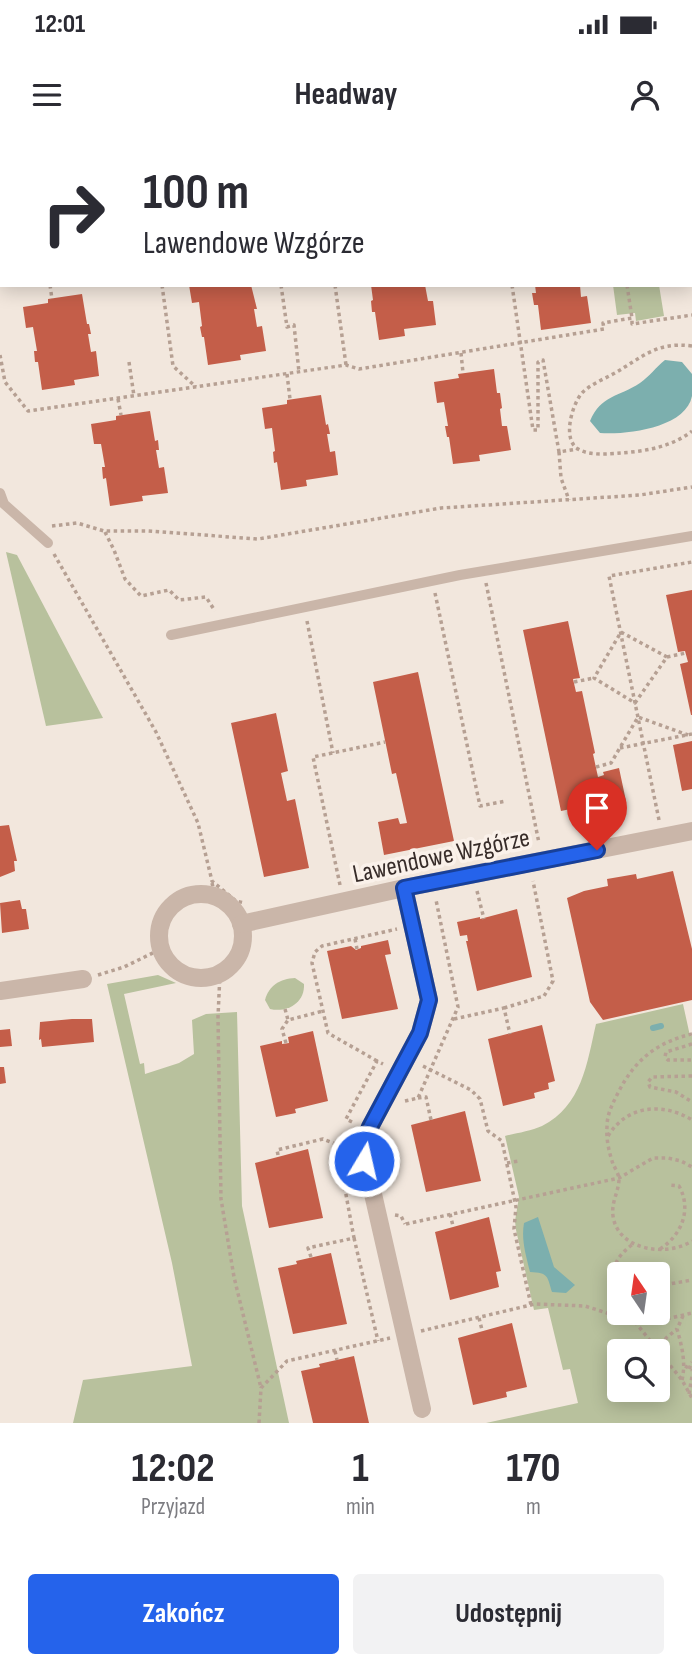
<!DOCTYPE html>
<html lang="pl">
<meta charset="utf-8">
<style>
body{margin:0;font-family:"Sofia Sans Condensed",sans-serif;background:#f2f2f3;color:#2b2b33;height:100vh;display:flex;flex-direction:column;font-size:26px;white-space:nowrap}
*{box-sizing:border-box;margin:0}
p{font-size:23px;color:#7c7c81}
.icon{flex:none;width:38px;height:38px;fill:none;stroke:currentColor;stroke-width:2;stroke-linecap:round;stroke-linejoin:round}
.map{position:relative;height:1283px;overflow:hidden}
.panel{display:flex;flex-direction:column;background:#fff;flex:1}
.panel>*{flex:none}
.banner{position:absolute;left:0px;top:0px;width:693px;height:147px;box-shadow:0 4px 18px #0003;background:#fff;color:#2b2b33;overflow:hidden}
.needle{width:46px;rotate:347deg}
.tools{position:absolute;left:607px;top:1122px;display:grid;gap:14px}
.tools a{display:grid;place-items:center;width:63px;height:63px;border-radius:7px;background:#fff;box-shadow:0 4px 18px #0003;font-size:35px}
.pin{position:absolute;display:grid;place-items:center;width:60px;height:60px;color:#fff;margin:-72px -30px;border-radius:50% 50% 50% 0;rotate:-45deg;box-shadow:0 0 7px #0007}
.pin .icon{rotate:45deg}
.me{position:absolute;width:77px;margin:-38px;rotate:9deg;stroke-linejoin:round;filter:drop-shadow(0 0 5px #0008)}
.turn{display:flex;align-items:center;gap:24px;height:147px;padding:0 28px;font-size:32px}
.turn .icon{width:91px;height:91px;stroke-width:2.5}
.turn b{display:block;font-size:49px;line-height:60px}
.eta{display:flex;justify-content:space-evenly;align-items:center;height:119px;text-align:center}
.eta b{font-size:42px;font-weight:700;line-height:49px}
.cta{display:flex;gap:14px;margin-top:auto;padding:14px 28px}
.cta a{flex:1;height:80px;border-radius:7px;background:#2563eb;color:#fff;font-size:28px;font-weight:700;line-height:80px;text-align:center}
.cta a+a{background:#f2f2f3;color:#2b2b33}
.status{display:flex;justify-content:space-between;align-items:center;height:49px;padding:0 35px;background:#fff;direction:ltr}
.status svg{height:19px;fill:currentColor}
header{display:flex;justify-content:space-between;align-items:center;height:91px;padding:0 28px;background:#fff;font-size:32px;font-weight:700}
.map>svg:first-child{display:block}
.green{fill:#b8c19d;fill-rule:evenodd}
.water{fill:#7cafae}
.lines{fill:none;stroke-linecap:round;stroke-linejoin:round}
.stream{stroke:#7cafae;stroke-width:6}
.building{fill:#c45e49}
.path{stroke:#b6a093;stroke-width:3.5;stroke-dasharray:3.5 3.5;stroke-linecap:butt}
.lane{stroke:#cab6a9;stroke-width:10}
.street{stroke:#cab6a9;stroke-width:18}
.route-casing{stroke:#184099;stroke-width:18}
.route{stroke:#2563eb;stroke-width:12}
.labels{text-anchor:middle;stroke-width:7;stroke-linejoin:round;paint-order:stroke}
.street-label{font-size:26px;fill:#372c29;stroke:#faf1ea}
</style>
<div class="status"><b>12:01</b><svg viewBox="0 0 49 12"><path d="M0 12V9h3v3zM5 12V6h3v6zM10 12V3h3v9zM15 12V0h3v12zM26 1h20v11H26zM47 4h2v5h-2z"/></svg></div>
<header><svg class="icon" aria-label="menu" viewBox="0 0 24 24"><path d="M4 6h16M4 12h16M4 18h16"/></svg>Headway<svg class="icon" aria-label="person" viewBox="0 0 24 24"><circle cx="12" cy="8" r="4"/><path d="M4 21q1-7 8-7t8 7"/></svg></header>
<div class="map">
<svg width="692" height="1283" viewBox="0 0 692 1283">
<rect width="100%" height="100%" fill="#f2e7dd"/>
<g class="green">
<polygon points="613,145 659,145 664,176 636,181 635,173 617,175"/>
<polygon points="6,412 17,415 103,578 46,586"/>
<polygon points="158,835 176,843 124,854 140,924 144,923 145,934 179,923 194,914 192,880 206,874 237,872 242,1066 289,1283 73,1283 83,1240 192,1226 172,1123 107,844"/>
<path d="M 295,838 L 304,844 C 305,863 287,873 270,869 L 265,860 C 269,845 280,839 295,838 Z"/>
<path d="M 683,864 L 690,896 L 692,896 L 692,1283 L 486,1283 L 578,1263 L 570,1229 L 563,1230 L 548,1168 L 534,1170 L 516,1090 L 515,1081 L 519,1057 L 505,996 C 517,993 531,991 542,986 C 582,966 587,923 596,884 ZM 620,1134 L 658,1134 L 658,1172 L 620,1172 ZM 620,1211 L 658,1211 L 658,1250 L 620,1250 Z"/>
</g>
<g class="water">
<path d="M 665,220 L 682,222 L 692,234 C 692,241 692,249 692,256 C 686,288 626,295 600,293 L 590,281 C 601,255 619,257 640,243 C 649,237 656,227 665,220 Z"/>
<path d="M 538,1077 L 554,1127 L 575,1145 L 566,1153 L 552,1152 C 547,1136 549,1133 530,1132 C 526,1115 521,1100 524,1083 Z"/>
</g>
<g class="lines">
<polyline class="stream" points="653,888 661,886"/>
</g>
<g class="building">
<polygon points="189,145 251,145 257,169 254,169 257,187 262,186 266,211 240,215 241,220 208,225 204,197 202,197 200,187 202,186 199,162 192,163"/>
<polygon points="371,145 425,145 428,161 433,161 436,185 404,189 405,196 379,200 375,172 372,172 371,161 373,160"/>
<polygon points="535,145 580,145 581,157 587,156 591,183 541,190 538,165 534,165 532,153 536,153"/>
<polygon points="82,154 87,184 89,184 91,194 88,194 91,212 96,211 99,236 74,240 75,245 42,250 38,222 35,222 34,211 37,211 33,187 26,188 23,167 48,163 48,159"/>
<polygon points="494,229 497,253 500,253 502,268 500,269 502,286 507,286 511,310 479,315 480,321 453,324 449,297 447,297 445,286 448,286 444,262 437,263 434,242 459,238 458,234"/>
<polygon points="321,255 326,285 328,284 330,294 327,294 330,312 335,311 338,335 306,340 307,346 281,350 277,322 274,323 273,312 275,311 272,288 265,289 262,268 287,264 287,260"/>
<polygon points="150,271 155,301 158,300 159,310 156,310 159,328 164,327 168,353 142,356 143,361 110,366 106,338 103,339 102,327 105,327 101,304 94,304 91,284 116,280 116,276"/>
<polygon points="692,450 692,575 691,575 680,524 688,522 685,511 678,512 666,455"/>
<polygon points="568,481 580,538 573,539 576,552 582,551 595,613 593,614 598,637 604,635 603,632 619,628 626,661 581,671 580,667 561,671 523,490"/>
<polygon points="418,532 454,701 384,715 378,682 398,678 400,684 407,683 396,633 392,634 373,542"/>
<polygon points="276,573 288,631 281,633 287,661 295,659 309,728 264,737 231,583"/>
<polygon points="692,601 692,649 682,651 673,605"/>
<polygon points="9,685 17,721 14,721 15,731 0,737 0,686"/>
<polygon points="673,731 692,809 692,860 603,880 590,862 567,758 584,751 608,746 607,739 636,734 637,739"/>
<polygon points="20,760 22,769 26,769 29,789 2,793 0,763"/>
<polygon points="517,769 532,837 477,851 466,801 468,801 467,795 460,796 457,782 480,777 480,779"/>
<polygon points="388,800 391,814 385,815 398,869 342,879 327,811 351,806 356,810 361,808 361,806"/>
<polygon points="72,879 92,879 94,902 42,907 41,899 39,900 40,882"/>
<polygon points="542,885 555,941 548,943 549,949 534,953 535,958 503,966 488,899"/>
<polygon points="10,889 12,906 0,907 0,890"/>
<polygon points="313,891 328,961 295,969 296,973 276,977 260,906 282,901 282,904 289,903 288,897"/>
<polygon points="0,927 4,927 6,943 0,944"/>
<polygon points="465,971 481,1041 426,1052 411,985"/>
<polygon points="308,1009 323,1078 269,1088 255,1023"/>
<polygon points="489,1077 501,1131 496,1132 499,1147 450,1160 435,1092"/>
<polygon points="331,1113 347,1184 293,1194 278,1128 297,1124 296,1121"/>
<polygon points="512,1183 527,1247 506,1252 507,1257 473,1265 458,1198"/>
<polygon points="354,1216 369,1283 313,1283 301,1231 320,1227 319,1224"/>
</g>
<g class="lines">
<g class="path">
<polyline points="637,0 638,2"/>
<polyline points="50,145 52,159"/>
<polyline points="162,145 173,226 196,247"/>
<polyline points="281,145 287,187 294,185 299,232"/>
<polyline points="335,145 346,225"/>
<polyline points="512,145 533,290 538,290 538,222 543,220 559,312 577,309"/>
<polyline points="627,145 632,178"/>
<path d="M 692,206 C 656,201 642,218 613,234 C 602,240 589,245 581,254 C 572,266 562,299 578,309 C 589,316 608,314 621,313 C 646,311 672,307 692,291"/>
<polyline points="461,213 463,233"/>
<polyline points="0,215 5,242 28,271 346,225 359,229 604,189 603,183 632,178 632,184 692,175"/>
<polyline points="129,222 134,256"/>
<polyline points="287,234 290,259"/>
<polyline points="118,259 121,275"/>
<polyline points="559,312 561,338 569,360"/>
<polyline points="52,386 77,383 104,391 148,391 258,399 441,368 640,355 692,347"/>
<polyline points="105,392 114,410 125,439 141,456 169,450 179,460 206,457 215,471"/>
<polyline points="54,414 156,592 198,683 212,741 236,761 245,763"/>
<polyline points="486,443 539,703"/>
<polyline points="435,453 480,666 506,661"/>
<polyline points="307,481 333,613"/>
<polygon points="621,492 667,517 635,563 594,538"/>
<polyline points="667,517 686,513"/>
<polyline points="574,542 594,538"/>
<polyline points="620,608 692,594"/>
<polyline points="596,627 611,623 638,577 688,595"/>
<polyline points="659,680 609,436 692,422"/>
<polyline points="212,743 215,756"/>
<polyline points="340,745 313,617 385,602"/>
<polyline points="477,751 484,779"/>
<polyline points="355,799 357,809"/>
<polyline points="220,833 218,877 221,1059 234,1137 261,1248"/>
<polyline points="98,835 124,827 161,809"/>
<polyline points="504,868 544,856 553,841 533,741"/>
<polyline points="285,869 288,880"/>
<polyline points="454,879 504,868 510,894"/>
<path d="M 692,894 C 657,902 635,920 619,951 C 613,963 607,973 607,987 C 606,999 609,1012 613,1024 C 615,1028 619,1035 619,1039 C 619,1051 611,1062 613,1076 C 618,1111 667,1117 692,1101"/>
<polyline points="286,903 282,889 288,880 323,871"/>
<polyline points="692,904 666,912 665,917 668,920 692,920"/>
<polyline points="377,921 328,893 312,823 315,812 322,806 397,789"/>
<polyline points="423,926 471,950 480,959 488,991 502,1001 516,1067 514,1089 531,1165"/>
<polyline points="692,936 652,937 648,942 650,947 676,952 692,962"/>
<polyline points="418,958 426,957 431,980"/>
<polyline points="405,961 418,958 458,867 436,760"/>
<polyline points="352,982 346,979 377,921 383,924"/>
<path d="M 608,996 C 627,965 663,962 692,980"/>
<polyline points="278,1015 277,1010 323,999 346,1008"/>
<polyline points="507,1023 519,1021"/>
<polyline points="450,1074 453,1086"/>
<polyline points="395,1075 401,1076 405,1084"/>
<polyline points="406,1084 619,1038 653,1018 668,1018 681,1021 692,1027"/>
<polyline points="354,1098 378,1201"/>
<path d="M 660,1109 C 682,1095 692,1069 679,1046 L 669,1045"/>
<polyline points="311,1117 308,1108 354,1098 337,1006"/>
<path d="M 620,1141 L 615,1138 C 611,1124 621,1113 633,1104"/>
<polyline points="658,1146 692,1140"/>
<polyline points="479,1178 482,1190"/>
<polyline points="635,1182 682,1240 692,1258"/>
<polyline points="421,1191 535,1164 585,1166 635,1182 658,1181 692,1173"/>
<polyline points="335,1211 337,1220"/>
<polyline points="662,1213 666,1198 677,1189"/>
<polyline points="685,1226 692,1230"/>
<polyline points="689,1229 692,1222"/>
<path d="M 682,1240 C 686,1223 682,1206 677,1189 L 683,1176"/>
<polyline points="689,1254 692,1236"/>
<polyline points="259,1283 261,1248 287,1221 390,1198"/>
</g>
<g class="lane">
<polyline points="0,353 4,364 48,403"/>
<polyline points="171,495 460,435 692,396"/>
</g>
<g class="street">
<polyline points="691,12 692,12"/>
<polyline points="0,116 2,116"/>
<polyline points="404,748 429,860 420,893 370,987 363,1010 422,1269"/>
<circle cx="201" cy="796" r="42"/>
<polyline points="241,784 404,748 692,691"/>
<polyline points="0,851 83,839"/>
</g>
</g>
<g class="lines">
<g class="route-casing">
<polyline id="route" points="364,1021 364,1001 370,987 420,893 429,860 404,748 597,710"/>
</g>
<use href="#route" class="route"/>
</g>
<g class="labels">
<g class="street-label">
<text transform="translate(441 715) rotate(-12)" y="9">Lawendowe Wzgórze</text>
</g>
</g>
</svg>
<div class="tools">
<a><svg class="needle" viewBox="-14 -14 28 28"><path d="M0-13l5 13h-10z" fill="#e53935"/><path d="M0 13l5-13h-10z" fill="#7c7c81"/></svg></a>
<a><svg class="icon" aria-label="search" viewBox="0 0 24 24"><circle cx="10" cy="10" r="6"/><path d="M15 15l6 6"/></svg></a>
</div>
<div class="pin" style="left:597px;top:710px;background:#d93025"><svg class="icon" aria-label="arrive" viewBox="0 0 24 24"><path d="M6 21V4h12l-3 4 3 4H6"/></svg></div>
<svg class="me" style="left:364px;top:1021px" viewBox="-20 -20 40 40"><circle r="17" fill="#2563eb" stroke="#fff" stroke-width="3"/><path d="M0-11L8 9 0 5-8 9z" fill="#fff"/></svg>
<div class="banner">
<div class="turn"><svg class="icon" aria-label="right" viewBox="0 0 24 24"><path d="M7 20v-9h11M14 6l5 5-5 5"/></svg><div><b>100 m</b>Lawendowe Wzgórze</div></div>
</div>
</div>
<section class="panel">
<div class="eta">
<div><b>12:02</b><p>Przyjazd</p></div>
<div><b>1</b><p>min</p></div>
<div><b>170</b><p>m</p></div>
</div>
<div class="cta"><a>Zakończ</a><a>Udostępnij</a></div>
</section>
